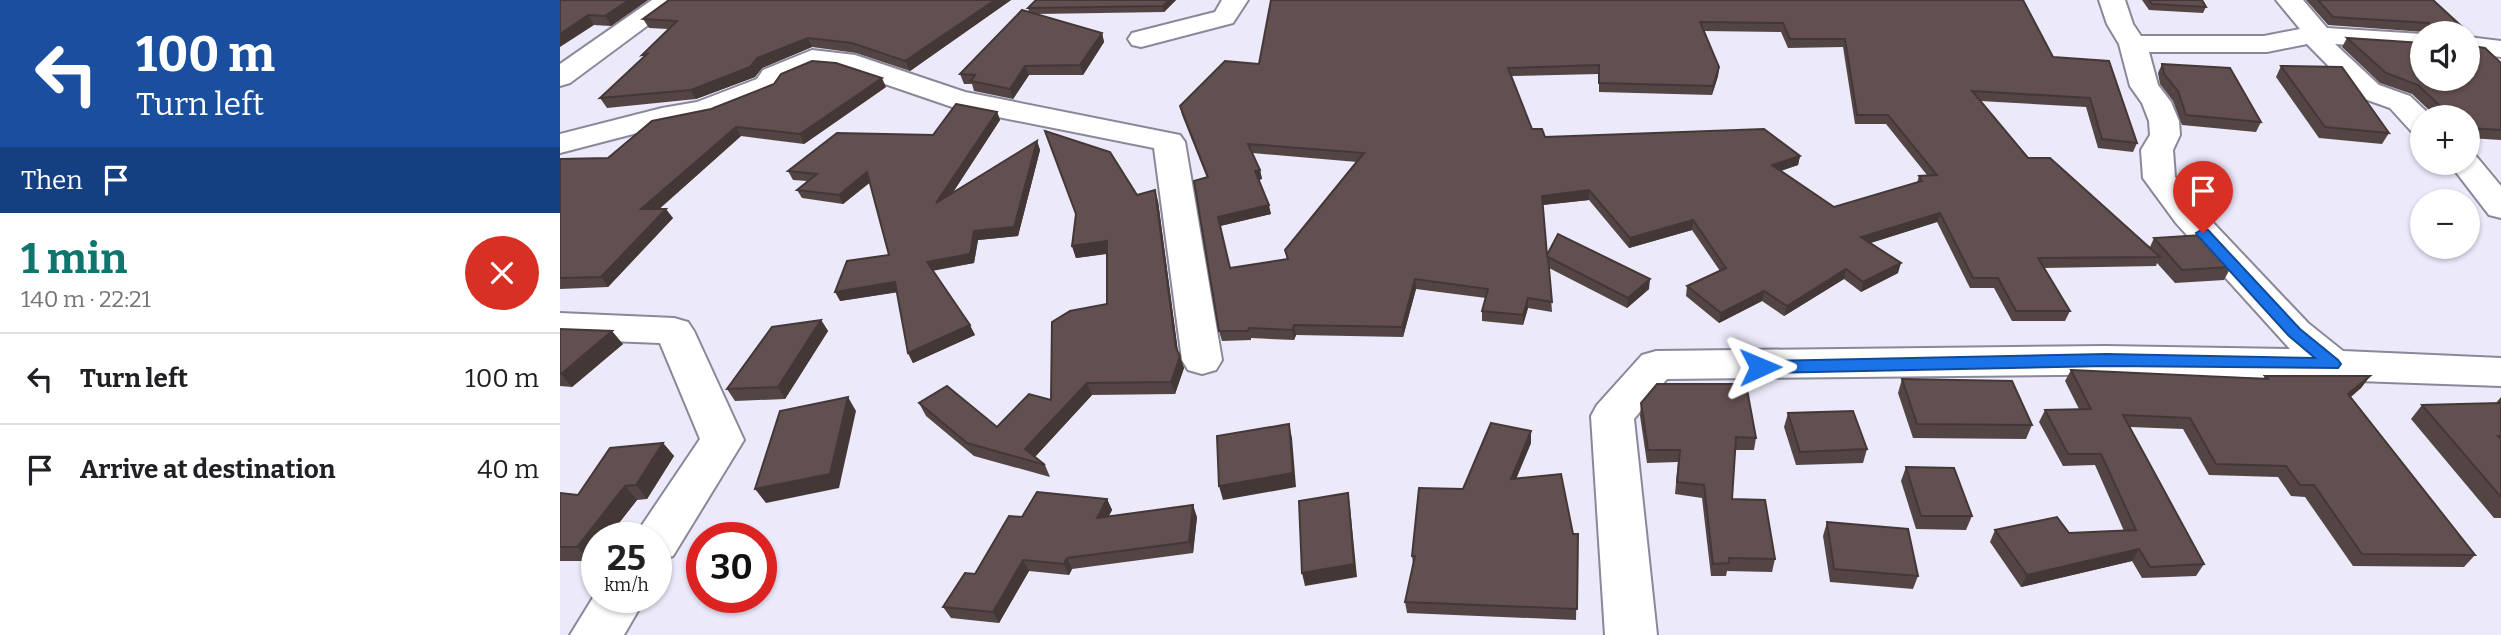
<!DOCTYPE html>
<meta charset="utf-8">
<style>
body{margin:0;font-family:Bitter,serif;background:#f6f6f6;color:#202124;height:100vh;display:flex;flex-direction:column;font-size:26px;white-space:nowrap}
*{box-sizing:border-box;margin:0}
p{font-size:23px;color:#757577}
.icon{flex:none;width:38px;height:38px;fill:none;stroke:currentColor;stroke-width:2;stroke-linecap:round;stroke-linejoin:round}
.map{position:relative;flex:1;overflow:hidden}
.panel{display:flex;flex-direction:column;background:#fff;width:560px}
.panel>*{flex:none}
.banner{background:#1a4fa0;color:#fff;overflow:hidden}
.controls{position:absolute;left:1850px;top:21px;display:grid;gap:14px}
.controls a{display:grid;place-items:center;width:70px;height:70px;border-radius:50%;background:#fff;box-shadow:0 2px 5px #0004;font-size:35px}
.speed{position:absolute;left:21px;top:522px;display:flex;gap:14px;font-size:35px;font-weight:700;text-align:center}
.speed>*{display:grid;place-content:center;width:91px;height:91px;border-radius:50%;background:#fff;box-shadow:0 2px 5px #0004;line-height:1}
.speed small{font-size:18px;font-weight:400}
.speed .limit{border:10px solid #d22;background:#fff;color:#111}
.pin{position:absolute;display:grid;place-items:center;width:60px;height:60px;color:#fff;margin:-72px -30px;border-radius:50% 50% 50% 0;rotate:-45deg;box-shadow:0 0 7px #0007}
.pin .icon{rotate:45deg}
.me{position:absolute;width:77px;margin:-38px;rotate:89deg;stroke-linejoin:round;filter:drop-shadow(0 0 5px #0008)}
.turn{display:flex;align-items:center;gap:24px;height:147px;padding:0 21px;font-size:32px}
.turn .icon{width:91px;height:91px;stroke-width:2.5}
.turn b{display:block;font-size:49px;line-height:60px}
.then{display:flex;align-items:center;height:66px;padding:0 21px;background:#0003;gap:14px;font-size:26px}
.round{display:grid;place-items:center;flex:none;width:74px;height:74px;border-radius:37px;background:#f6f6f6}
.summary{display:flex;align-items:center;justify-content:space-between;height:119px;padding:0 21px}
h1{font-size:42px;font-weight:700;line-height:52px;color:#0f766e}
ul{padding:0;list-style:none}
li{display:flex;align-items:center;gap:21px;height:91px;padding:0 21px;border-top:2px solid #e0e0e0}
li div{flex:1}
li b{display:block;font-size:26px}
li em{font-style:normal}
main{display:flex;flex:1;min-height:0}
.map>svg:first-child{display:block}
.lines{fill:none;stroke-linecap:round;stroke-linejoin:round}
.minor-casing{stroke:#8a8898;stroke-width:4}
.minor{fill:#fff;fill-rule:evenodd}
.wall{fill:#534544;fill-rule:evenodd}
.shaded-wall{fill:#443837}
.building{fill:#61504f;stroke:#443837;stroke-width:2;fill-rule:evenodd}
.route{fill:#1a73e8;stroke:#114b97;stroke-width:2}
</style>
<main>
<section class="panel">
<div class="banner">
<div class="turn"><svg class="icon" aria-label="left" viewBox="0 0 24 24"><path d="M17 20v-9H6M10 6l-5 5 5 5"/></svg><div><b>100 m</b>Turn left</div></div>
<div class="then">Then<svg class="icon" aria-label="arrive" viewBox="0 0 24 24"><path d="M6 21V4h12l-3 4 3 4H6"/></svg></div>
</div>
<div class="summary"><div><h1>1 min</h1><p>140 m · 22:21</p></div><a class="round" style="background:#d93025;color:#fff"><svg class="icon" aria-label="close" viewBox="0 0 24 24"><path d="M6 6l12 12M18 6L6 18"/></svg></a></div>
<ul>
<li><svg class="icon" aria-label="left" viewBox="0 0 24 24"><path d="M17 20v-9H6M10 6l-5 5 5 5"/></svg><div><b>Turn left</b></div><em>100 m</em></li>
<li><svg class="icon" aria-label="arrive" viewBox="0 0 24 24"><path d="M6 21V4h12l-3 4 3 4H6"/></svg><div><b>Arrive at destination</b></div><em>40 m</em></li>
</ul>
</section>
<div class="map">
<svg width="1941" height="635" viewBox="0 0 1941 635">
<rect width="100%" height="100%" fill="#ebe9fa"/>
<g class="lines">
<g class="minor-casing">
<g id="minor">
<polygon points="92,0 122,0 10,83 0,86 0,64"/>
<polygon points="662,0 688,0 673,23 581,47 572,45 568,39 572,33 655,12"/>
<polygon points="1539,0 1565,0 1573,24 1581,36 1704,36 1740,29 1716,0 1743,0 1767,28 1862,34 1862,50 1775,44 1819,85 1850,96 1872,117 1862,117 1862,134 1851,131 1830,108 1799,97 1747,44 1707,52 1589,52 1598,85 1611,102 1619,121 1620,135 1613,150 1615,177 1640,209 1748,323 1783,351 1941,358 1941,386 1594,374 1107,379 1074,419 1097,635 1045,635 1031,416 1037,405 1082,355 1096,351 1545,346 1730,349 1616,223 1583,178 1581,150 1590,135 1589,121 1582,103 1570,86 1559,44 1547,24"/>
<polygon points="1908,37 1941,41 1941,57 1908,53"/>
<polygon points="252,50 295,55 405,92 620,135 625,142 662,360 656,370 642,374 628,370 622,360 594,148 398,109 281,69 256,67 224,81 218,91 155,116 104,126 0,153 0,134 102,108 137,102 197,79 203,70"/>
<polygon points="1908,154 1916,156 1941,186 1941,218 1929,215 1889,163 1908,163"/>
<polygon points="0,313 114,318 128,322 134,331 184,440 113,556 96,561 96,537 74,537 140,439 100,343 0,339"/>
<polygon points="37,591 37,597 86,597 64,635 10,635"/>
</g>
</g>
<use href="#minor" class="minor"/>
</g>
<g class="wall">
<polygon points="0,0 88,0 51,26 34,25"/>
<polygon points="451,0 350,71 296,53 252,47 202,68 195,77 136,99 47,108 40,98 84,57 82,55 108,29 89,28 83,19"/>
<polygon points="616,0 604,12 477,14 542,33 544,42 523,75 469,75 453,99 414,91 412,84 404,84 400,74 469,12 468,8"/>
<path d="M 711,0 L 1463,0 L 1493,57 L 1577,143 L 1573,152 L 1538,148 L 1526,107 L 1420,101 L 1468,158 L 1590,247 L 1594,238 L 1671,267 L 1664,280 L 1615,283 L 1597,263 L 1596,266 L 1484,268 L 1510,311 L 1505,321 L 1452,321 L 1434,288 L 1410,288 L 1377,222 L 1310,243 L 1338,273 L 1301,292 L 1284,279 L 1224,316 L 1202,301 L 1159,323 L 1126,296 L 1127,286 L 1160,271 L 1132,230 L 1069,248 L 1029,200 L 983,205 L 987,255 L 1089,289 L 1067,308 L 989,268 L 992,312 L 968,308 L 963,325 L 922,321 L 922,311 L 926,298 L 856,289 L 843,337 L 736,335 L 734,340 L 691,338 L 691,340 L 662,341 L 659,331 L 647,178 L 622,115 L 620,106 L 699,64 ZM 1143,31 L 1221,32 L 1228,48 L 1283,47 L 1295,124 L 1326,124 L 1367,175 L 1359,176 L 1357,183 L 1274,207 L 1221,171 L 1238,165 L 1240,156 L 985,137 L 972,129 L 952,76 L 1039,74 L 1039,92 L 1152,95 L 1158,76 L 1159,67 ZM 692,153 L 797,162 L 725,250 L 727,259 L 670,268 L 660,226 L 711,214 L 699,180 L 702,179 L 700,170 Z"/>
<polygon points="1582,0 1642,0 1646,7 1643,13 1589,10"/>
<polygon points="1746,0 1873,0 1911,35 1912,46 1925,48 1941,63 1941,140 1908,138 1908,117 1866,117 1870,111 1852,94 1820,83 1782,47 1787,38 1862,43 1862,79 1908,79 1908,33 1864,33 1864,32 1768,25"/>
<polygon points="1602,64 1701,122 1696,132 1622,125 1613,101 1600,84 1598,73"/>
<polygon points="1721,66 1829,133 1822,144 1759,138 1716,77"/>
<polygon points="326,87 244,144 181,136 99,209 113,218 48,287 0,289 0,159 48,158"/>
<polygon points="437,112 440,120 392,194 477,141 480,150 458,236 418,240 414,263 373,270 415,335 353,363 348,353 337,292 280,301 329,255 310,182 283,204 242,198 237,190 247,181 233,180 228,171 373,135"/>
<polygon points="577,195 598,201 618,353 624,368 615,394 532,395 475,457 485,465 490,477 414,456 366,416 359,403 437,427 491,400 547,304 547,254 516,258 512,246"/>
<polygon points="261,320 268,331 225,399 175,401 167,389"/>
<polygon points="0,329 63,344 12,387 0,386"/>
<polygon points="1511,370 1703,379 1705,376 1810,376 1801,388 1791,397 1915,555 1904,567 1793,566 1745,497 1731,496 1718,477 1649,475 1623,429 1570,427 1644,564 1636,576 1582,578 1572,561 1461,587 1430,542 1435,530 1509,533 1564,531 1535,465 1503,466 1479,422 1485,410 1519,409 1505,381"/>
<polygon points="1342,379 1472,425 1466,439 1353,438 1338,393"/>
<polygon points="1941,397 1941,518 1934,518 1851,419 1862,405 1936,403"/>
<polygon points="1081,403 1196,438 1194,450 1175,450 1172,499 1215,559 1212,572 1167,571 1166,576 1151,576 1142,498 1115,494 1118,462 1087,463 1080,416"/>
<polygon points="1228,413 1307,449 1303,463 1236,465 1224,427"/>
<polygon points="103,443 114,456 87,499 77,500 48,537 37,537 30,561 0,561 0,493 18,495"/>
<polygon points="971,443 956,479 1013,534 1018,534 1016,620 847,613 845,602 853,564 852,556 903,489"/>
<polygon points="1346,467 1412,516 1406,530 1356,529 1341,481"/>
<polygon points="547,499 552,510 549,516 637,517 633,553 512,569 509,575 469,571 439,623 391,618 383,607 415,574 462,517"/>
<polygon points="1267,522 1358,576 1353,589 1270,582 1263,536"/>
</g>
<g class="shaded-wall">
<polygon points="69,0 88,0 51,26 45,16"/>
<polygon points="435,0 451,0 350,71 345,61"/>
<polygon points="609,0 616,0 604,12 603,6"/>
<polygon points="28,15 34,25 0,47 0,34"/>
<polygon points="542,33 544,42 523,75 520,65"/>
<polygon points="248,38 252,47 202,68 195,77 136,99 131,90 197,58"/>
<polygon points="465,66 469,75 453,99 450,89"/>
<polygon points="1159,67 1158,76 1152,95 1153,86"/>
<polygon points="322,78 326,87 244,144 240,134"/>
<polygon points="437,112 440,120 380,212 376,203"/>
<polygon points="176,127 181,136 88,219 81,209"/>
<polygon points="477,141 480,150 458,236 418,240 414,263 372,271 367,262 414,231"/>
<polygon points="1240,156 1238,165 1210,174 1212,165"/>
<polygon points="700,170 702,179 697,180 695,171"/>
<polygon points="307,172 312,181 283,204 279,195"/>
<polygon points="595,190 598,201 619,359 620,356 624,368 615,394 611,382 616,348"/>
<polygon points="1029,190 1029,200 982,205 982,196"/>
<polygon points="709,205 711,214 660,226 658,217"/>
<polygon points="106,209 113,218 48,287 41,277"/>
<polygon points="1380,213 1377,222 1298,247 1301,237"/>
<polygon points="1133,220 1132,230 1069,248 1070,238"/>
<polygon points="547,241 551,253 516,258 512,246"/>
<polygon points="1341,263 1338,273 1301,292 1303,282"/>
<polygon points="1286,269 1284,279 1224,316 1227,306"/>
<polygon points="855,279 856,289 843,337 842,327"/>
<polygon points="1090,279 1089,289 1067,308 1068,298"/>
<polygon points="335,282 339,292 280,301 275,292"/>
<polygon points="1204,291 1202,301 1159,323 1161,313"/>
<polygon points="968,298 968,308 963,325 963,315"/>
<polygon points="261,320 268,331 225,399 218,387"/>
<polygon points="410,325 415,335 353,363 348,353"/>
<polygon points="734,325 736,335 734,340 732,330"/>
<polygon points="52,331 63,344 12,387 1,374"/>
<polygon points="1810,376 1801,388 1780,405 1788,394"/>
<polygon points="527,383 532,395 471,461 465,449"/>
<polygon points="288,397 296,411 279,488 206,503 195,489"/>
<polygon points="729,424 732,438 736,487 663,500 659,486"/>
<polygon points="971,431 971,443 951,491 951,479"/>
<polygon points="103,443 114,456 87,499 76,485"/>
<polygon points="65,486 77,500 48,537 37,537 37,552 30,561 17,547"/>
<polygon points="788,493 790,507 797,577 745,586 742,573"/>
<polygon points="547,499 552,510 541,529 537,518"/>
<polygon points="633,505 637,517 633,553 629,542"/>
<polygon points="1579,549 1572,561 1461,587 1467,575"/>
<polygon points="507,558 512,569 509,575 504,564"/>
<polygon points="463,560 469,571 439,623 433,612"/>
</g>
<g class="building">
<polygon points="0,0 69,0 45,16 28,15 0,34"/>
<polygon points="109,0 435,0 345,61 292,43 248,38 197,58 190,67 131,90 40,98 87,54 82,55 117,21 83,19"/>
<polygon points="476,0 609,0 603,6 468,8"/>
<path d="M 711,0 L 1463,0 L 1493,57 L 1549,61 L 1577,143 L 1542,139 L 1530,98 L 1412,91 L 1468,158 L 1490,158 L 1600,257 L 1478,258 L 1510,311 L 1456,311 L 1438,278 L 1413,278 L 1380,213 L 1301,237 L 1341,263 L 1303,282 L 1286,269 L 1227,306 L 1204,291 L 1161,313 L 1127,286 L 1166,268 L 1133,220 L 1070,238 L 1029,190 L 982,196 L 987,255 L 998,234 L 1090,279 L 1068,298 L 988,257 L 992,302 L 968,298 L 963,315 L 922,311 L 928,289 L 855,279 L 842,327 L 734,325 L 732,330 L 689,328 L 688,331 L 659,331 L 634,181 L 648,177 L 620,106 L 665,61 L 699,64 ZM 1140,22 L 1223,23 L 1230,39 L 1285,39 L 1297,115 L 1328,115 L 1377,175 L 1359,176 L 1362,181 L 1274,207 L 1212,165 L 1240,156 L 1204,129 L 985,137 L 982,129 L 972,129 L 948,68 L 1039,65 L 1039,83 L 1153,86 L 1159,67 ZM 688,144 L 804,153 L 725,250 L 728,259 L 670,268 L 658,217 L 709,205 L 695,171 L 700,170 Z"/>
<polygon points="1589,0 1642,0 1646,7 1592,4"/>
<polygon points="1758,0 1873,0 1911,35 1912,46 1925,48 1941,63 1941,130 1908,128 1908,117 1876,117 1871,113 1871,110 1880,109 1880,106 1858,85 1826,73 1787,38 1862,43 1862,79 1908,79 1908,33 1870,33 1869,23 1773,17"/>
<polygon points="462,10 542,33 520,65 465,66 450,89 411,81 415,75 400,74"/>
<polygon points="252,61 276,63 322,78 240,134 176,127 81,209 106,209 41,277 0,278 0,159 48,158 92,121 151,109 214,84 221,74"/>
<polygon points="1602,64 1670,68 1701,122 1626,115 1618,91 1604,74"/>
<polygon points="1721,66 1782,67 1829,133 1765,127"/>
<polygon points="396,104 437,112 376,203 477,141 454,227 414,231 410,254 367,262 410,325 348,353 335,282 275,292 287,261 329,255 307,172 279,195 237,190 257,174 228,171 277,133 373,135"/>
<polygon points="485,131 550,152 577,195 595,190 616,348 620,356 611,382 527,383 465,449 485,465 407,443 359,403 387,386 437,427 469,394 491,400 492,322 510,311 547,304 547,241 512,246 516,214"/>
<polygon points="1642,235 1671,267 1622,270 1594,238"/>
<polygon points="261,320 218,387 167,389 212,327"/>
<polygon points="0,329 52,331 1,374 0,374"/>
<polygon points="1511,370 1708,379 1705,376 1810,376 1788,394 1915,555 1802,554 1754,485 1740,485 1726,466 1656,464 1630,418 1563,415 1644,564 1590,567 1579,549 1467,575 1435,530 1497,517 1509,533 1576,530 1541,454 1508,454 1485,410 1531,409"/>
<polygon points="1342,379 1452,381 1472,425 1357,424"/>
<polygon points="1097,384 1186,384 1196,438 1176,437 1172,499 1205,500 1215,559 1169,558 1169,563 1153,564 1144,485 1117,482 1120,450 1088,450 1081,403"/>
<polygon points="288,397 270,474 195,489 220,411"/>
<polygon points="1941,403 1941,436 1938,436 1941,439 1941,497 1862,405"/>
<polygon points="1293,411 1307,449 1240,452 1228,413"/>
<polygon points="931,423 971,431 951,479 1001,474 1013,534 1018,534 1017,609 845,602 855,556 852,556 859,488 903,489"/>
<polygon points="729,424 733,473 659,486 657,436"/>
<polygon points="103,443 76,485 65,486 17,547 0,547 0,493 18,495 50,448"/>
<polygon points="1346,467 1394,468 1412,516 1361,516"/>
<polygon points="477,492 547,499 537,518 633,505 629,542 507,558 504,564 463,560 433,612 383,607 405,573 415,574 449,516 462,517"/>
<polygon points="788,493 794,564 742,573 739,501"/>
<polygon points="1267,522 1348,529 1358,576 1274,569"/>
</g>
<polygon class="route" points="1643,229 1648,230 1740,329 1778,360 1781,364 1778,368 1546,366 1200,373 1192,367 1200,361 1546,354 1755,358 1729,336 1638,236 1636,233"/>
</svg>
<div class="controls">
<a><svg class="icon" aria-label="sound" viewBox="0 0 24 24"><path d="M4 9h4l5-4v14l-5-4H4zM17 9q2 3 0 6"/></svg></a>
<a>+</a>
<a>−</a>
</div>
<div class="speed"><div>25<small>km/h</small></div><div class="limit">30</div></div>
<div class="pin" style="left:1643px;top:233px;background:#d93025"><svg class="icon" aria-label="arrive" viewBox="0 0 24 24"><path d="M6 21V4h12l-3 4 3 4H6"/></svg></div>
<svg class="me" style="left:1200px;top:367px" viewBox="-20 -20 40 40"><path d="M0-17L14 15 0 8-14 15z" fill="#1a73e8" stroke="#fff" stroke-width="4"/></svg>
</div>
</main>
